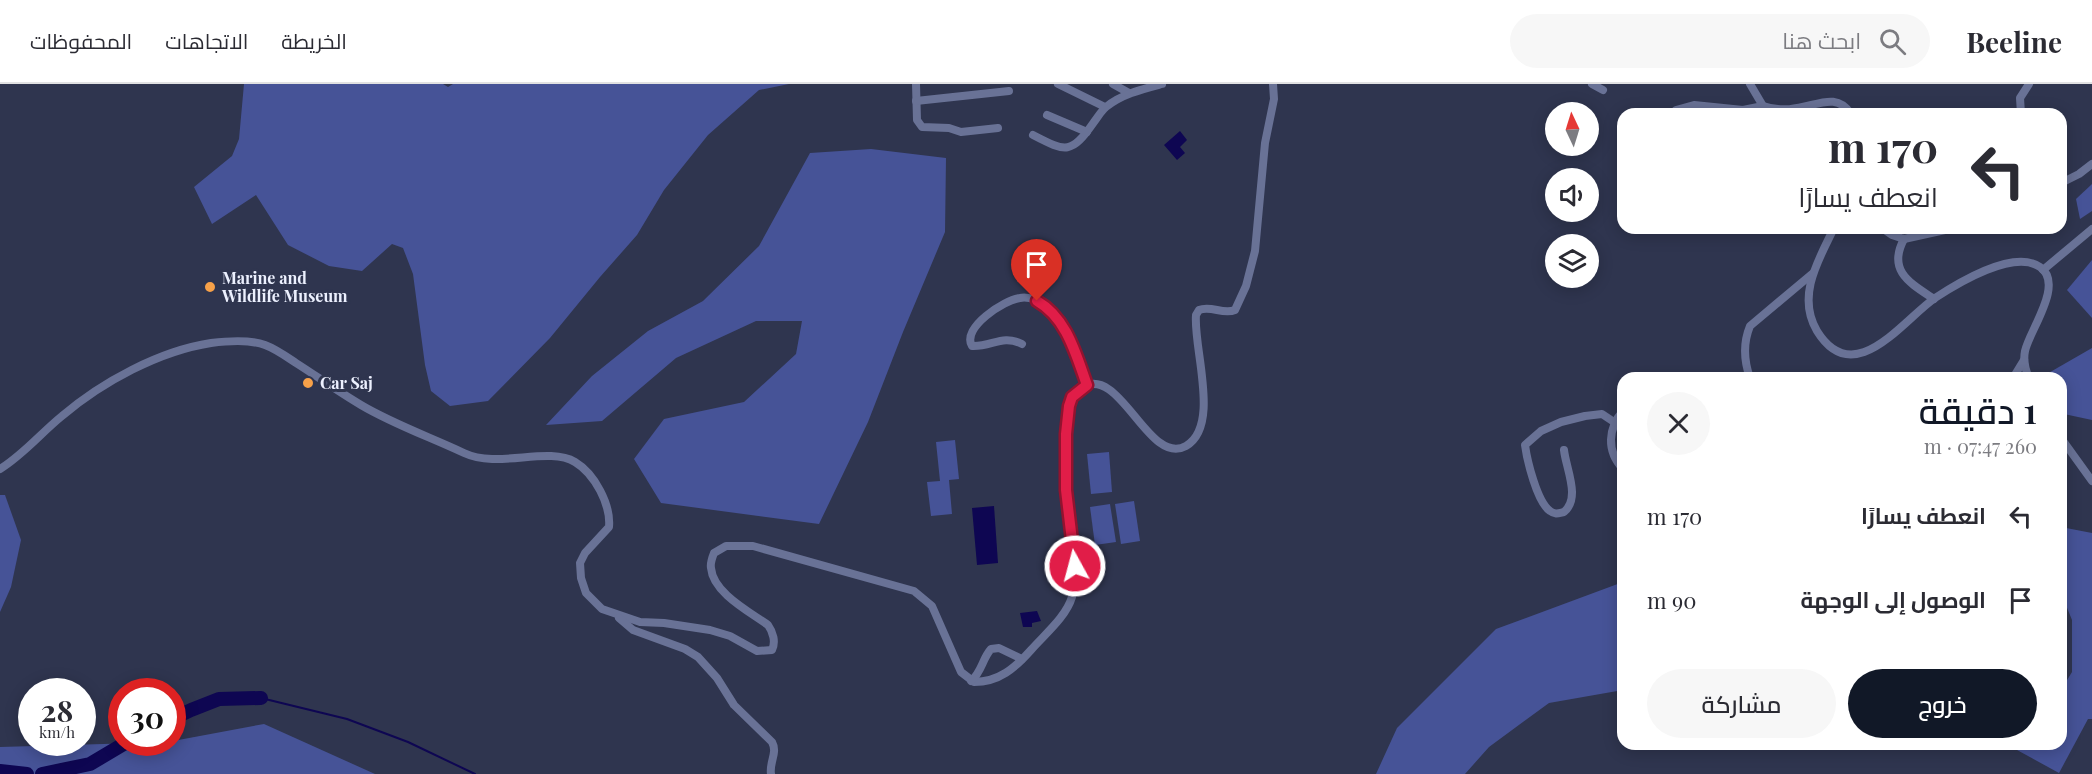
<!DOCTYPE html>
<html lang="ar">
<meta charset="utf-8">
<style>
body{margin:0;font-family:"Playfair Display",Cairo,serif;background:#f7f7f7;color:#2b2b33;direction:rtl;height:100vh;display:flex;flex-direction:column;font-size:22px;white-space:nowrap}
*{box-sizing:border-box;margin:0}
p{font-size:20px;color:#7c7c81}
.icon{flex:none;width:33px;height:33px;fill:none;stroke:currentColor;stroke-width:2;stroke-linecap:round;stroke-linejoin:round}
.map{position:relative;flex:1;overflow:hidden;direction:ltr}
.panel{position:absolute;left:1617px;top:288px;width:450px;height:378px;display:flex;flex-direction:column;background:#fff;border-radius:18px;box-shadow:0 3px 15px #0003;direction:rtl}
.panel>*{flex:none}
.guide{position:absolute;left:1617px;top:24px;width:450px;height:126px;border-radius:18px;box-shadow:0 3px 15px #0003;direction:rtl;background:#fff;color:#2b2b33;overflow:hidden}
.needle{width:39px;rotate:356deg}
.fabs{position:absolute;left:1545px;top:18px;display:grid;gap:12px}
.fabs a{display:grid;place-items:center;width:54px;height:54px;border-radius:50%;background:#fff;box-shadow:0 3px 15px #0003;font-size:30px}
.speed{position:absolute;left:18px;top:594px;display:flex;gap:12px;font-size:30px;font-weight:700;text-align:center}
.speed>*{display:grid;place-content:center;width:78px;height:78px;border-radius:50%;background:#fff;box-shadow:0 3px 15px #0003;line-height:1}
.speed small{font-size:15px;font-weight:400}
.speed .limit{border:9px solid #d22;background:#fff;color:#111}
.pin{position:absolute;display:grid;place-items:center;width:51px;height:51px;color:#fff;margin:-62px -26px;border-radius:50% 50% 50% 0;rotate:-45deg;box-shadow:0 0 6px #0007}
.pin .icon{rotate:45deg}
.me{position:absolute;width:66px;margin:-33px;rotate:353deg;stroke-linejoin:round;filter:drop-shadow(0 0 4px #0008)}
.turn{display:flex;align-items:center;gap:21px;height:126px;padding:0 30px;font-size:27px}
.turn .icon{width:78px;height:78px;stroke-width:2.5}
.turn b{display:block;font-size:42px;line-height:51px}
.round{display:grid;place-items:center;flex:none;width:63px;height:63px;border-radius:32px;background:#f7f7f7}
.head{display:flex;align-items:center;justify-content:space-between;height:102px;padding:0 30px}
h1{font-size:36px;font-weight:600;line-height:45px;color:#111827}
.button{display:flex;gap:12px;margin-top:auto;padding:12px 30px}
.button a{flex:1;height:69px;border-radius:36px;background:#111827;color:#fff;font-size:24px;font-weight:600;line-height:69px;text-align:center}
.button a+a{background:#f7f7f7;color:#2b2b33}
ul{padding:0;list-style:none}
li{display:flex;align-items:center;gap:18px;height:84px;padding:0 30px}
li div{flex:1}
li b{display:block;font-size:22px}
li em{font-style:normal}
header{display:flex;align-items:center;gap:36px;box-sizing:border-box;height:84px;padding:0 30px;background:#fff;border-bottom:2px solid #e1e1e2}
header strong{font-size:28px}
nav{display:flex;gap:33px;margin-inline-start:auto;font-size:21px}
.search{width:420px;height:54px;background:#f7f7f7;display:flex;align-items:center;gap:15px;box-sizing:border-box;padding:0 21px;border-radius:33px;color:#7c7c81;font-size:22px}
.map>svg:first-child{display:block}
.green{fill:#465397}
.water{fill:#0e0652}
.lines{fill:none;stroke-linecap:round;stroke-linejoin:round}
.stream{stroke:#0e0652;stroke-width:2}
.river{stroke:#0e0652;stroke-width:14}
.minor{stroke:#697296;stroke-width:8}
.route-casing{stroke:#92132f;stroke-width:15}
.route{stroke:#e11d48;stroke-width:10}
.poi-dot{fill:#f7a149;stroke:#2f354f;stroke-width:2}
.labels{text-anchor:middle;stroke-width:6;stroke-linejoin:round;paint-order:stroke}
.poi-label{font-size:16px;font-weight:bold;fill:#ecf0fe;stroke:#2f354f;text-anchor:start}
</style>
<header>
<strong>Beeline</strong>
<div class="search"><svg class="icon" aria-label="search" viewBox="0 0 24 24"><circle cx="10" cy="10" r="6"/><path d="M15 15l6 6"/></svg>ابحث هنا</div>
<nav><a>الخريطة</a><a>الاتجاهات</a><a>المحفوظات</a></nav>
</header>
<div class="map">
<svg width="2092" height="690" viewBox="0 0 2092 690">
<rect width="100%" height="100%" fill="#2f354f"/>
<g class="green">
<polygon points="244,0 443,0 448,3 453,0 789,0 759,6 708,51 664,106 637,151 600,193 550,254 488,317 450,322 431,307 425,281 413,190 403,164 392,160 362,187 329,182 288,161 256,111 212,140 194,103 232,72 239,55"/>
<polygon points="871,65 946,74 945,148 903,248 868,338 819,440 661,419 634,375 664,335 744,318 796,270 802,237 756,237 676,274 602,337 546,341 592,292 648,247 703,217 759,162 810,69"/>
<polygon points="2092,100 2092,127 2080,135 2076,115"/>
<polygon points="2092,176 2092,234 2067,206"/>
<polygon points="2092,264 2092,336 2064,330 2061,323 2061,294 2046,294 2045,291"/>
<polygon points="955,356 959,395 949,396 952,430 931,432 927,398 940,397 936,358"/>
<polygon points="1109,368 1112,408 1091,410 1087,370"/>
<polygon points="0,411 5,411 21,456 11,503 0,528"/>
<polygon points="1134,417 1140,457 1121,460 1115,420"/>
<polygon points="1110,420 1116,458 1095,461 1090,423"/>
<polygon points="2061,443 2092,449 2092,635 2088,635 2059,689 2006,660 2061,660 2061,606 2072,588 2072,536 2061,509"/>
<polygon points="1623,498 1623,606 1549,619 1489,663 1465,690 1376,690 1397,644 1496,545"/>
<polygon points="264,640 375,690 0,690 0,663 172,658 173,657"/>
</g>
<g class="water">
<polygon points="1180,47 1187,56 1180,63 1185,69 1177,76 1164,61"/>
<polygon points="994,422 998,479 977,481 972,424"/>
<polygon points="1037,527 1041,537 1032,539 1032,543 1023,543 1020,529"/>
</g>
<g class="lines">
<polyline class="stream" points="261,614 347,635 408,658 475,690"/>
<g class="river">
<polyline points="172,635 191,626 219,615 261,614"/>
<polyline points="0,687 27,690"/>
<polyline points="42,690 90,680 127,658"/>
</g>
<g class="minor">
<polyline points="916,0 917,36 922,43 949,44 961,48 998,44"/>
<polyline points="1058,0 1105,23"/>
<polyline points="1113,0 1129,9"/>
<polyline points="1592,0 1603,6"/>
<path d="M 1750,0 L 1763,22 C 1805,36 1831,0 1851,30"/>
<polyline points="916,17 1009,7"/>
<polyline points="1676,26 1694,21 1743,26 1763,22"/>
<polyline points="2021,30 2020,14 2029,0"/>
<polyline points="1047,31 1087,48"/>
<path d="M 1033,51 C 1066,68 1071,71 1094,38 C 1098,33 1101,27 1106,23 C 1122,10 1143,5 1162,0"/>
<polyline points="2061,99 2079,90 2092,80"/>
<path d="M 1834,144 C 1819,175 1796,212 1817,247 C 1854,307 1903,236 1935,214 C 1958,199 2014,165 2040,183 C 2065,200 2029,247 2025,267 C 2023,277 2025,285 2029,294"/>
<polyline points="1882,144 1892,151 1904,155 1954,144"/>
<path d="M 1904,155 C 1887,187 1910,199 1934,215"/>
<polyline points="2043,186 2092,145"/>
<path d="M 1022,260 C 1002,250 992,263 972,262 C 961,244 1004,216 1020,214 C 1030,212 1042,218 1049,225 C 1070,245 1078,275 1087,301"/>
<path d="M 1750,294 C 1744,277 1743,259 1750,242 L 1812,190"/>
<polyline points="2013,294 2024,276"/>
<path d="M 1623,327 C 1608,344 1606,367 1623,385"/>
<polyline points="2061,354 2092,397"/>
<path d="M 1564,366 C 1566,385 1581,414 1564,428 C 1559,429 1555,431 1550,427 C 1537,418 1527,376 1525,361 L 1541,347 L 1561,338 L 1585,332 L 1602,330 L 1614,338"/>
<path d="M 0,385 C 23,371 41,349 62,332 C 102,298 159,267 211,259 C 227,257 249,255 265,261 C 276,265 287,273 296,279 C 318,293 339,308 361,321 C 393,340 430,353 464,369 C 498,385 548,362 575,378 C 595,390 611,421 609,443 L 585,469 L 580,479 L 581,494 L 586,509 L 602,525 L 640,538 L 664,539 L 710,546 L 730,552 L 757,567 L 772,566 C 776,558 773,548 768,541 C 750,528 713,509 711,484 C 710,479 712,474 714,469 L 726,462 L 753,462 L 914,507 L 932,522 L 961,588 L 974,598 C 999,598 1015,584 1031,566 C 1045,550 1066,533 1072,513 C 1081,487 1071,457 1068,431 C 1064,397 1065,361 1068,327 C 1069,317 1073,310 1081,304 C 1120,278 1148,383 1186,362 C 1221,342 1193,264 1196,231 L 1199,226 C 1211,221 1223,231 1235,226 L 1246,202 L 1255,167 L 1265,59 L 1274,15 L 1273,0"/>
<path d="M 619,534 L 633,546 L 685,565 L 698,573 L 717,594 L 734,621 L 772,658 C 778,669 769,678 771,690"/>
<path d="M 971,597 C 982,588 982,575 991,565 L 999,564 L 1022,575"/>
</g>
</g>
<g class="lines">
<g class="route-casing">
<path id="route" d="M 1037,217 C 1067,234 1076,271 1087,301 L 1072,313 L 1069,322 L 1066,350 L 1066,406 L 1075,482"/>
</g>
<use href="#route" class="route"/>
</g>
<g class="poi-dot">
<circle cx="210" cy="203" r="6"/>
<circle cx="308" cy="299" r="6"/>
</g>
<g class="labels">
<g class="poi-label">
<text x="222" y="200">Marine and<tspan x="222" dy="18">Wildlife Museum</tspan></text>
<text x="320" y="305">Car Saj</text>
</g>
</g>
</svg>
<div class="fabs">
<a><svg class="needle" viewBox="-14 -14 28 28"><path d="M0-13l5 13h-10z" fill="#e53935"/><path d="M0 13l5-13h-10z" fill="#7c7c81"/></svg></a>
<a><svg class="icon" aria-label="sound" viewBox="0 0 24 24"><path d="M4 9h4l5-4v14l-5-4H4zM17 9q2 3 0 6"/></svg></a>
<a><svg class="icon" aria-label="layers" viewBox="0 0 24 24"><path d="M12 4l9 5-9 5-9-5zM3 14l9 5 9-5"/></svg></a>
</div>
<div class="speed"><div>28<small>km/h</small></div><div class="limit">30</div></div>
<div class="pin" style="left:1037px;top:217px;background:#d93025"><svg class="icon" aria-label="arrive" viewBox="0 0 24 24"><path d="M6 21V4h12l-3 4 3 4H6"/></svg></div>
<svg class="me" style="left:1075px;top:482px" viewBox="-20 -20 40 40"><circle r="17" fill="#e11d48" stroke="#fff" stroke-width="3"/><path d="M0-11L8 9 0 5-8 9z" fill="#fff"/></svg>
<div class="guide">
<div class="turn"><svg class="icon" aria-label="left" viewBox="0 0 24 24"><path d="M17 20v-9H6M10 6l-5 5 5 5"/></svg><div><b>170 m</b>انعطف يسارًا</div></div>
</div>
<section class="panel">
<div class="head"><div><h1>1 دقيقة</h1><p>260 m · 07:47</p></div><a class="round"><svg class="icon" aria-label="close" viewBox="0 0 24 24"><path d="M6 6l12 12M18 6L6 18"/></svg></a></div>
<ul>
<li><svg class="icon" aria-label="left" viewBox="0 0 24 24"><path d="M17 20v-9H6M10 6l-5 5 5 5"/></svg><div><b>انعطف يسارًا</b></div><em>170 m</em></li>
<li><svg class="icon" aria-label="arrive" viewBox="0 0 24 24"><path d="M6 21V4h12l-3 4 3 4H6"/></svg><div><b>الوصول إلى الوجهة</b></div><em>90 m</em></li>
</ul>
<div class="button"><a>خروج</a><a>مشاركة</a></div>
</section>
</div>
